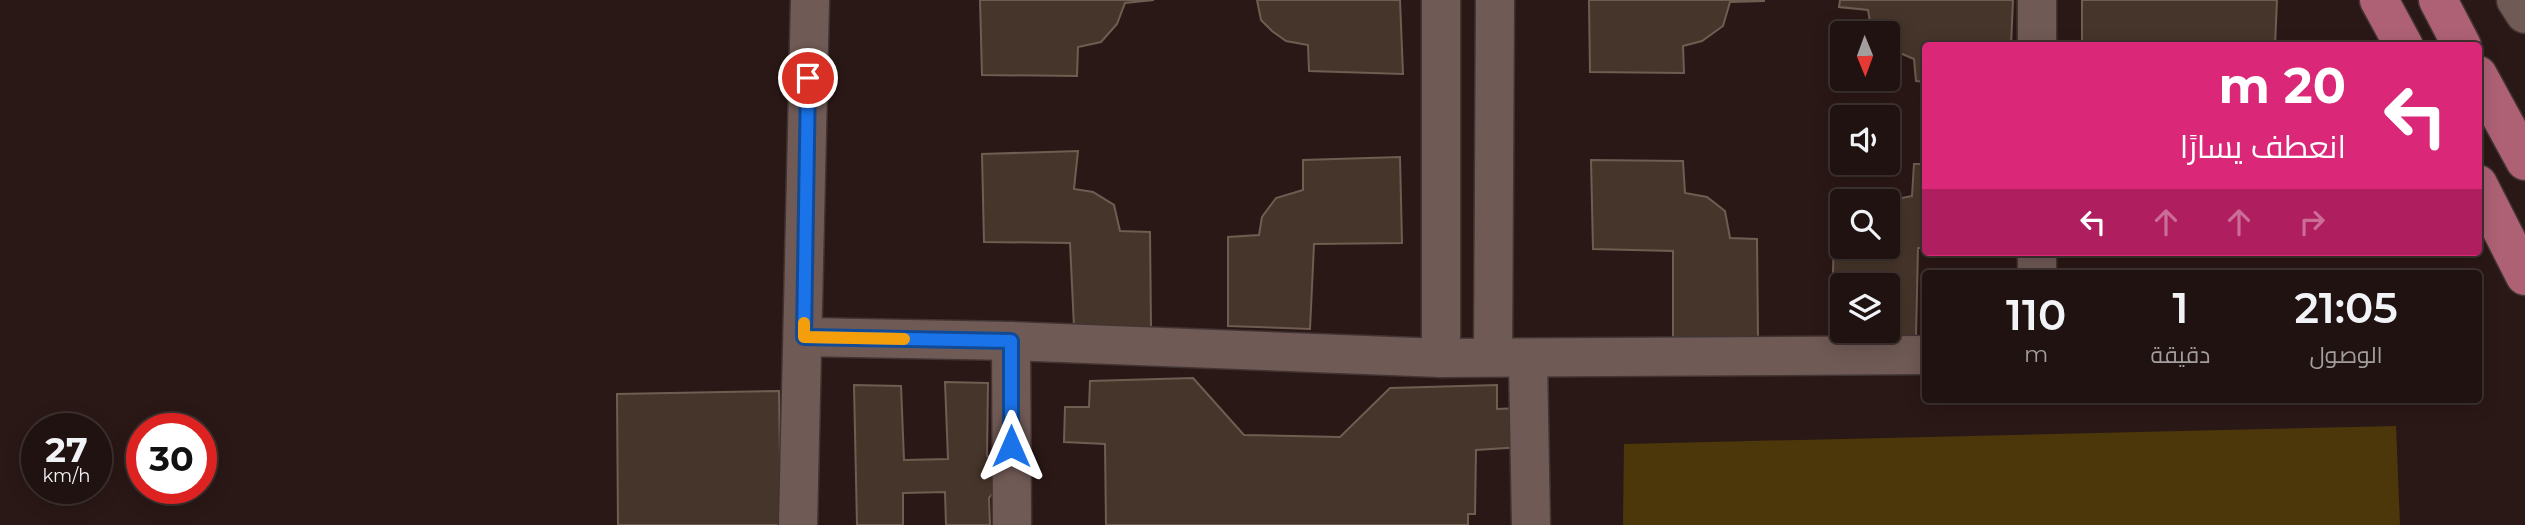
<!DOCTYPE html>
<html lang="ar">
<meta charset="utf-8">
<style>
body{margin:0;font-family:Montserrat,Cairo,sans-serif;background:#281b19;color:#f1f3f6;direction:rtl;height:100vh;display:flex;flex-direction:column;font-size:26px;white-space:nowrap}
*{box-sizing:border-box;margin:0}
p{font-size:23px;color:#a29e9f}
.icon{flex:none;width:38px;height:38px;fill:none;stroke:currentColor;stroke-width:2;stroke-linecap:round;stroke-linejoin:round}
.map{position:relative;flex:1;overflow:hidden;direction:ltr}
.drawer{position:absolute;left:1922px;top:270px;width:560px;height:133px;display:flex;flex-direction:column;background:#201210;border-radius:7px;box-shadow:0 4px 18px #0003,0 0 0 2px #3d3230;direction:rtl}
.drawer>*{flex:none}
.guide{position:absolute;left:1922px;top:42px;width:560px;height:214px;border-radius:7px;box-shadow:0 4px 18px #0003,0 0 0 2px #3d3230;direction:rtl;background:#db2777;color:#fff;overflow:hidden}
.needle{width:46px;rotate:179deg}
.controls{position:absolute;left:1830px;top:21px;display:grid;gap:14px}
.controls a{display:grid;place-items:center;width:70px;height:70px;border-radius:7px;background:#201210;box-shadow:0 4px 18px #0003,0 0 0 2px #3d3230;font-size:35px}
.speed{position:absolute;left:21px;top:413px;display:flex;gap:14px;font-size:35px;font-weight:700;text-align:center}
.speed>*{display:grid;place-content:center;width:91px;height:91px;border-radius:50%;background:#201210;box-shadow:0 4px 18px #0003,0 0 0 2px #3d3230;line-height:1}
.speed small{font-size:18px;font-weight:400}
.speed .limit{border:10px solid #d22;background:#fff;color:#111}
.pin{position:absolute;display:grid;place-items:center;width:60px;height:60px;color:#fff;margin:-30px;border:4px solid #fff;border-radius:50%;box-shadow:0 2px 7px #0007}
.me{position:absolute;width:77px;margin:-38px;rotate:0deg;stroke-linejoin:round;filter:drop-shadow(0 0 5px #0008)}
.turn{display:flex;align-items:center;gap:24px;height:147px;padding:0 21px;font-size:32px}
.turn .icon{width:91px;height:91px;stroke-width:2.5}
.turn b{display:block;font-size:49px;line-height:60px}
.lanes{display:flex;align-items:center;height:66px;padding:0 21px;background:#0003;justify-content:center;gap:35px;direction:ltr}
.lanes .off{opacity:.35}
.eta{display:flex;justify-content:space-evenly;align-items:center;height:119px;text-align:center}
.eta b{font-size:42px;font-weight:600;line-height:49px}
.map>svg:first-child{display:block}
.green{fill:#4c370b}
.building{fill:#46352a;stroke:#6f5d52;stroke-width:2;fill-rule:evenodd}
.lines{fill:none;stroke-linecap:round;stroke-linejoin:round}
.minor-casing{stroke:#423433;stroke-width:41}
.tertiary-casing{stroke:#423433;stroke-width:41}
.trunk-casing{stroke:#423433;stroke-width:41}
.minor{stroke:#705a56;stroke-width:38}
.tertiary{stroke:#705a56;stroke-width:38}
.trunk{stroke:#ae6175;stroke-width:38}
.route-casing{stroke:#114b97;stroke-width:18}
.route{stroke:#1a73e8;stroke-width:12}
.slow{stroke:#f59e0b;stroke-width:12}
</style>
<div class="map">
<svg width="2525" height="525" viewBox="0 0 2525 525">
<rect width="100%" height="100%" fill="#2a1816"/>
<polygon class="green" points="2396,426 2400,525 1623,525 1624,444"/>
<g class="building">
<polygon points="980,0 1154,0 1125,3 1117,24 1101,42 1078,47 1077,76 982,75"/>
<polygon points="1257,0 1400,0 1403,74 1309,71 1308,45 1286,41 1272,31 1261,20"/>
<polygon points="1589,0 1764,0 1764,1 1730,2 1723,26 1702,41 1683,46 1684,73 1590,72"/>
<polygon points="1840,0 2013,0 2011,46 1925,46 1925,82 1916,81 1914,59 1888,48 1888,33 1872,33 1868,10 1839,7"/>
<polygon points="2082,0 2277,0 2275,46 2082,46"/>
<polygon points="1078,151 1074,189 1093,192 1114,205 1120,231 1150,232 1151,329 1074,327 1070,243 984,242 982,154"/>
<polygon points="1400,157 1402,243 1314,244 1310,329 1228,326 1228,237 1259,235 1262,217 1276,198 1303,190 1303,160"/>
<polygon points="1591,160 1683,161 1685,193 1707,197 1725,211 1730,238 1757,239 1758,338 1673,337 1673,251 1593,249"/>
<path d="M 1914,164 L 1925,164 L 1925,248 L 1918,248 L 1916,336 L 1831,334 L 1834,240 L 1843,240 L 1843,247 L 1888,247 L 1887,201 L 1912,196 ZM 1843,285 L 1888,285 L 1888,331 L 1843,331 Z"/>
<polygon points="1193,378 1244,435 1340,437 1390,388 1497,385 1497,409 1519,408 1522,447 1476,450 1475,514 1468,514 1468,525 1106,525 1105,444 1064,442 1065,407 1089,407 1090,381"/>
<polygon points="945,382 988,383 987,456 999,462 1001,482 989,498 990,525 946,525 945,492 903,493 903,525 857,525 854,385 901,386 904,460 948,459"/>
<polygon points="779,391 781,525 618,525 617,394"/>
</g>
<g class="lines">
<g class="minor-casing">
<g id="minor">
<polyline points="2037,46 2037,0"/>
<polyline points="2037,273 2037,252"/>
<polyline points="804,337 1011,341 1441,358 1925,355"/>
<polyline points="1011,341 1012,525"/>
<polyline points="1493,357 1495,0"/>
<polyline points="1441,358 1441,0"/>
<polyline points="1528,358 1531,525"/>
<polyline points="798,525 810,0"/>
</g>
</g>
<g class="tertiary-casing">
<polyline id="tertiary" points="2516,0 2525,14"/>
</g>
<g class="trunk-casing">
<g id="trunk">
<polyline points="2379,0 2404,46"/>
<polyline points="2438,0 2462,46"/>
<polyline points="2478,75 2525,161"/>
<polyline points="2478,184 2525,276"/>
</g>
</g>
<use href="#minor" class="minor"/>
<use href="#tertiary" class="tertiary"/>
<use href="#trunk" class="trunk"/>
</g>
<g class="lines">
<g class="route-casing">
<polyline id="route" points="808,78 804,337 1011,341 1011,446"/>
</g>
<use href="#route" class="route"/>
<polyline class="slow" points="804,323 804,337 904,339"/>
</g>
</svg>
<div class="controls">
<a><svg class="needle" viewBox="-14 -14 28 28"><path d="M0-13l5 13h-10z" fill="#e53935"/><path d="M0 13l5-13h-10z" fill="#a29e9f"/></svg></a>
<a><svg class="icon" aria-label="sound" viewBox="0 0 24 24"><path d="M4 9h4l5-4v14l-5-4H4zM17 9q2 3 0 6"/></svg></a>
<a><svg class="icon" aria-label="search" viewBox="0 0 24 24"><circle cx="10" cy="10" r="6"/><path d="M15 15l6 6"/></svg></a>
<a><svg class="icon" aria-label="layers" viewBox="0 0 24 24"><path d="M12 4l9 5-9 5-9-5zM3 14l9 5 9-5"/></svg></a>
</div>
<div class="speed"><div>27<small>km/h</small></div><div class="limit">30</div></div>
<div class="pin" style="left:808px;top:78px;background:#d93025"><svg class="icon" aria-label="arrive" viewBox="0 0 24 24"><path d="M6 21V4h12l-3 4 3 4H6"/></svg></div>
<svg class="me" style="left:1011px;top:446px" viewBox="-20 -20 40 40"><path d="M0-17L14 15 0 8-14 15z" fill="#1a73e8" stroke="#fff" stroke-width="4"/></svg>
<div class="guide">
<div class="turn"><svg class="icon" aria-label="left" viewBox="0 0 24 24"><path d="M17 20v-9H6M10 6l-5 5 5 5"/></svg><div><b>20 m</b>انعطف يسارًا</div></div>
<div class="lanes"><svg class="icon" aria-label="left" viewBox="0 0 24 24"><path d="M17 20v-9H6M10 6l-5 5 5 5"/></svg><svg class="icon off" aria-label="ahead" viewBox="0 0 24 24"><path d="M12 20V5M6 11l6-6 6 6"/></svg><svg class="icon off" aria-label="ahead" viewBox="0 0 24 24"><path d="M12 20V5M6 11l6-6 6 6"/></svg><svg class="icon off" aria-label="right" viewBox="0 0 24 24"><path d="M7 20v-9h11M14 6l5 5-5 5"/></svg></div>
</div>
<section class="drawer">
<div class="eta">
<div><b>21:05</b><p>الوصول</p></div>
<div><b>1</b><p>دقيقة</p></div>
<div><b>110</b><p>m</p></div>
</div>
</section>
</div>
